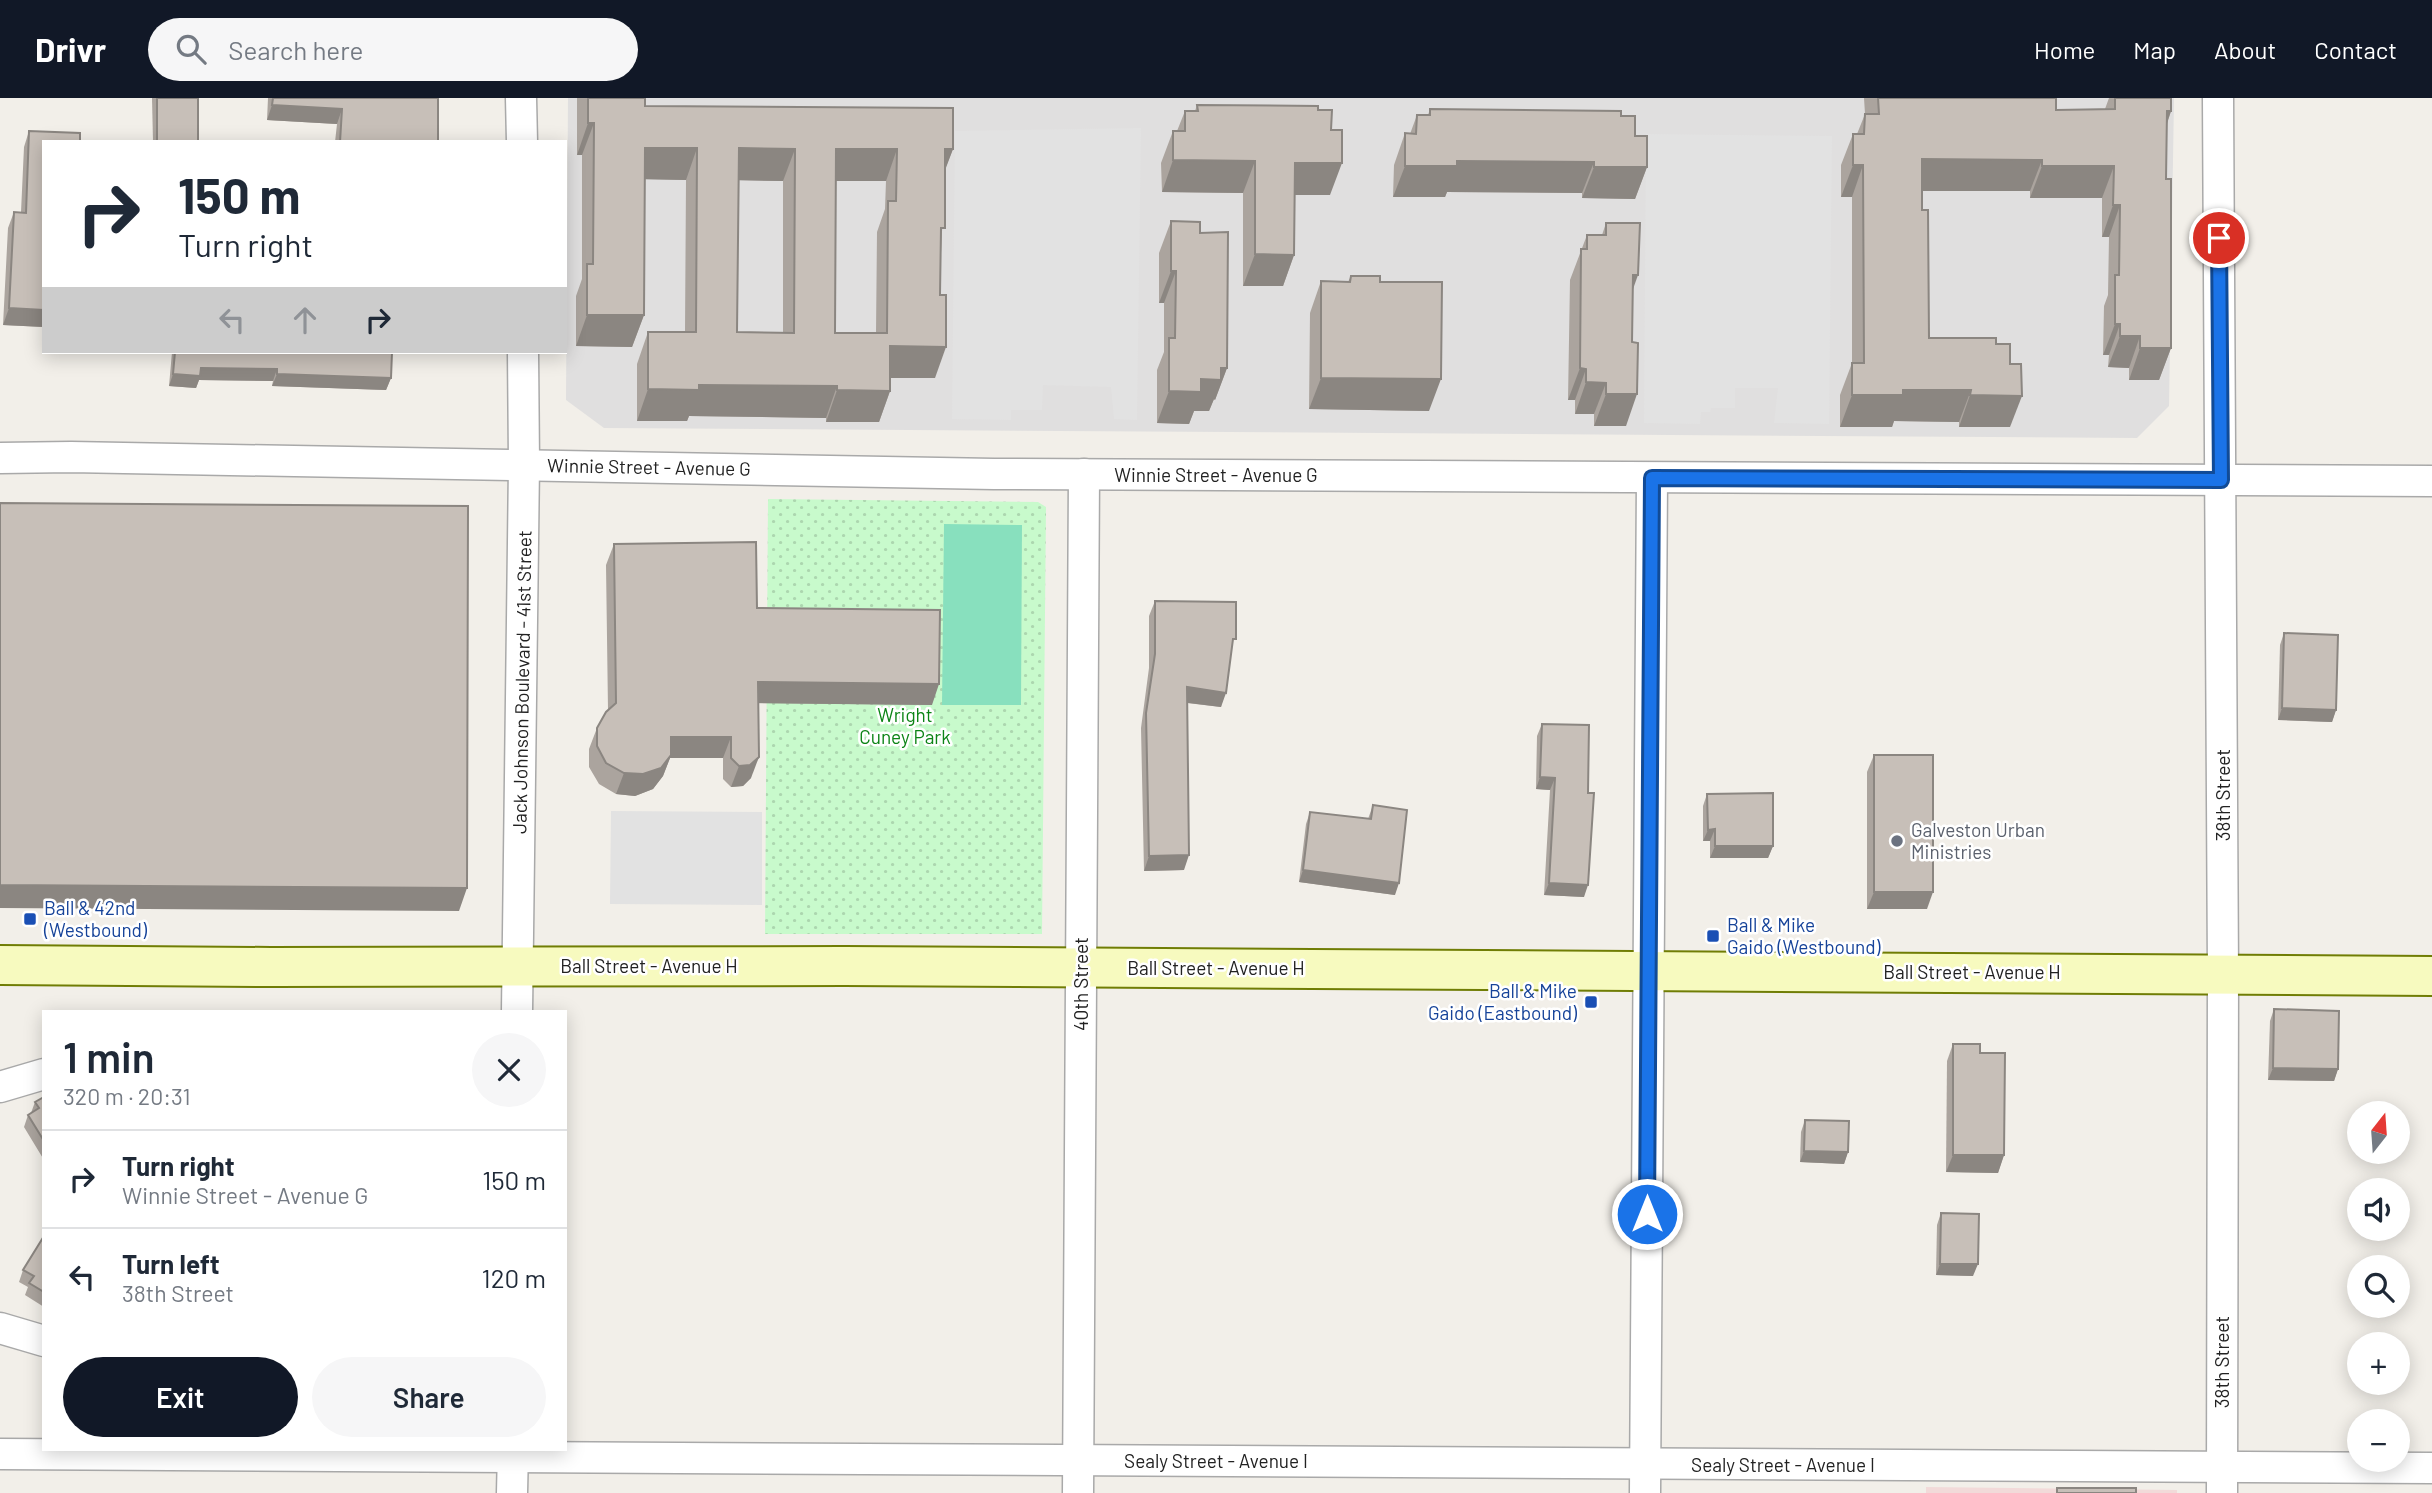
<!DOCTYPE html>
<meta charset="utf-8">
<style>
body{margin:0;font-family:Barlow,sans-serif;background:#f6f6f7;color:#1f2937;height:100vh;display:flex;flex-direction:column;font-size:26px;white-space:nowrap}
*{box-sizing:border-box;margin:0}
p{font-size:23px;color:#747a83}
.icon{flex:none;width:38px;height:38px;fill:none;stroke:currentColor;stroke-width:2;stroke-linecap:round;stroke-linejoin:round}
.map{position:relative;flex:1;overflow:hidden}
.panel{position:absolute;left:42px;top:912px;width:525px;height:441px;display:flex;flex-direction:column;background:#fff;border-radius:0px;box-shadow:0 4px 18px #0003}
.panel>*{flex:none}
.top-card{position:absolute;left:42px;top:42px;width:525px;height:214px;border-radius:0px;box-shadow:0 4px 18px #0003;background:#fff;color:#1f2937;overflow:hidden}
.needle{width:46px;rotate:17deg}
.fabs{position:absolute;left:2347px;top:1003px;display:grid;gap:14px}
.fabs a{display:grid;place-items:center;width:63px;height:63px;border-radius:50%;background:#fff;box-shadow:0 4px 18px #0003;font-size:35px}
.pin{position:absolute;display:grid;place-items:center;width:60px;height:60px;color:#fff;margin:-30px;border:4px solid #fff;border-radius:50%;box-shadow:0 2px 7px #0007}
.me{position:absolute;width:77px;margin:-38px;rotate:0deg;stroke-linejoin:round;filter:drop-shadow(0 0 5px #0008)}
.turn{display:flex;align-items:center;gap:24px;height:147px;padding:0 21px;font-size:32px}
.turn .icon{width:91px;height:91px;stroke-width:2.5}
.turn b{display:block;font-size:49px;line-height:60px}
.lanes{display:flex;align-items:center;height:66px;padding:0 21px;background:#0003;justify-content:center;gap:35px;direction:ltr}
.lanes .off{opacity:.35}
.round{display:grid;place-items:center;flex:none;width:74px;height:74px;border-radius:37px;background:#f6f6f7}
.summary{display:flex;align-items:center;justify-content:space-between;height:119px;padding:0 21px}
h1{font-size:42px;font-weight:600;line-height:52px}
.action{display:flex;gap:14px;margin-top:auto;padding:14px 21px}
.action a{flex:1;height:80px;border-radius:42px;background:#111827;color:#fff;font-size:28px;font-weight:600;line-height:80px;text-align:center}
.action a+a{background:#f6f6f7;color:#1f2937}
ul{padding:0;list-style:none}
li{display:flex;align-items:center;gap:21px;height:98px;padding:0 21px;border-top:2px solid #e0e1e3}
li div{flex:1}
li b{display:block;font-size:26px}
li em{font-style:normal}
header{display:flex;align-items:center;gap:42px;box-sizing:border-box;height:98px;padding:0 35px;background:#111827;color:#fff}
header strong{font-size:33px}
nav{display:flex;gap:38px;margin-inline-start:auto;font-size:24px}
.search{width:490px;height:63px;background:#f6f6f7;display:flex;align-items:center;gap:18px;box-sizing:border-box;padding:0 24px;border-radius:38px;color:#747a83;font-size:26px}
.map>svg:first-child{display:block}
.residential{fill:#e0dfdf}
.commercial{fill:#f2dad9}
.park{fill:url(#park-dots)}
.pitch{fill:#88e0be}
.parking{fill:#e2e2e2}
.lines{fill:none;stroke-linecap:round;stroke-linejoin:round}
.street-casing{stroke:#a9a9a9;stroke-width:33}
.secondary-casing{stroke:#707d05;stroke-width:42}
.street{stroke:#fff;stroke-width:30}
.secondary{stroke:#f7fabf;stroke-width:38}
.wall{fill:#aba49e;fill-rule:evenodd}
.shaded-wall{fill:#8b8681}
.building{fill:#c7bfb8;stroke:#8b8681;stroke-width:2;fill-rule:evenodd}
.route-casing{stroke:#114b97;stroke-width:18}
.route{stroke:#1a73e8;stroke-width:12}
.worship-dot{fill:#6b7280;stroke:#fff;stroke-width:2.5}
.transit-dot{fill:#1a4fb4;stroke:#fff;stroke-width:2.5}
.labels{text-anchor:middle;stroke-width:5;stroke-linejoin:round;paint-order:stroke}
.street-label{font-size:19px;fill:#222;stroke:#fff}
.park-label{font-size:19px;fill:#0c8416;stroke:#fff}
.worship-label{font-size:19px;fill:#5b616d;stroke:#fff;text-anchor:start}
.transit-label{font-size:19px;fill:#164399;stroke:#fff;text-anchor:start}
</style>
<header>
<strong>Drivr</strong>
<div class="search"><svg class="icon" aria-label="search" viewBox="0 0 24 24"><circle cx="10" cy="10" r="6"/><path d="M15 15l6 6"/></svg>Search here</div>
<nav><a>Home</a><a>Map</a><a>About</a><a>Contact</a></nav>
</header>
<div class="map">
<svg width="2432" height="1395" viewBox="0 0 2432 1395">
<defs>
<pattern id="park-dots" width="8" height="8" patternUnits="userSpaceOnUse" patternTransform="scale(1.75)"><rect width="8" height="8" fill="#c8facc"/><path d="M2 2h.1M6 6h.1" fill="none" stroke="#acd6af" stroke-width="1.8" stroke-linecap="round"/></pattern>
</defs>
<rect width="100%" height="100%" fill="#f2efe9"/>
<polygon class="residential" points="568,0 2174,0 2169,308 2137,340 604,330 566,302"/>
<polygon class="commercial" points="1926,1389 2177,1392 2177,1395 1926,1395"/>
<polygon class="park" points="768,401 1038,404 1046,409 1042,836 765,836"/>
<polygon class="pitch" points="944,426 1022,427 1021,607 942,607"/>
<g class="parking">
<polygon points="1141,30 1137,322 1114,321 1111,289 1043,287 1042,312 1011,312 1011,322 952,321 955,33"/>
<polygon points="1646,36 1832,38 1829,326 1774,325 1778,290 1735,290 1735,310 1711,310 1710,314 1701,314 1700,326 1644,325"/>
<polygon points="611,713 762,714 762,807 610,806"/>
</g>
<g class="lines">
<g class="street-casing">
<g id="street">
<polyline points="521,0 522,44"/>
<polyline points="2218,0 2223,876 2222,1395"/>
<polyline points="0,360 71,359 994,376 2432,383"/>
<polyline points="517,914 524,366 523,254"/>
<polyline points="0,989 44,976"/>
<polyline points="0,1230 44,1243"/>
<polyline points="0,1356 2432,1370"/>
<polyline points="512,1395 513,1351"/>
<polyline points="1078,1395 1084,376"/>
<polyline points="1645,1395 1652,380"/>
</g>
</g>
<g class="secondary-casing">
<polyline id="secondary" points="0,867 271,869 844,868 2432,878"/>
</g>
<use href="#street" class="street"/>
<use href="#secondary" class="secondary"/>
</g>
<g class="wall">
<polygon points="152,0 198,0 198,44 153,44"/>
<polygon points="268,0 438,0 438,44 335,44 337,26 267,22"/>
<path d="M 577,0 L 645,0 L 645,8 L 953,51 L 945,71 L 935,280 L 890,280 L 890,293 L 879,324 L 826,324 L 826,320 L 689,318 L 687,323 L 637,323 L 637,266 L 648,234 L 685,234 L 686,82 L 645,81 L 644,217 L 632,249 L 576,248 L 576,198 L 582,181 L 582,57 L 577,57 ZM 738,82 L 783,83 L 783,234 L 737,234 ZM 836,83 L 886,83 L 885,111 L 877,134 L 876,235 L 835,235 Z"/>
<polygon points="1864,0 2056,0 2056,12 2105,11 2109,0 2171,0 2171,13 2167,26 2166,81 2171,250 2159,282 2129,282 2129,270 2108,269 2109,257 2103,257 2104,208 2108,197 2109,139 2102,139 2102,100 2030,100 2030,93 1922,93 1922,112 1929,240 1996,246 2010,329 1959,329 1959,324 1894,323 1892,329 1840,329 1840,297 1852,265 1852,99 1841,99 1841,67 1853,36 1857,36 1865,16"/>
<polygon points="1197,7 1330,97 1294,97 1294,157 1283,188 1243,188 1243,95 1162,94 1161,65 1173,33 1177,33 1185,13 1195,13"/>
<polygon points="1430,11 1621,18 1635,38 1647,69 1635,101 1582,100 1582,95 1447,94 1445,99 1393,99 1394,67 1405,35 1410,36 1417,17 1428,17"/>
<polygon points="29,33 44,229 3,227 8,130 14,114 21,114 24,49"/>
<polygon points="1171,123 1200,135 1227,270 1215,302 1214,301 1209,313 1194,313 1189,326 1157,325 1157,272 1164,254 1164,205 1159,205 1159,155"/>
<polygon points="1606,125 1633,192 1626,328 1594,328 1594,316 1575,316 1575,302 1568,302 1570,182 1587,137 1602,137"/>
<polygon points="1351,178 1380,184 1429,313 1309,311 1310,215 1321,183 1348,184"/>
<polygon points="172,254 392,254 391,280 386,292 272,288 273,283 199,282 196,290 169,288"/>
<polygon points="614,446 757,510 932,607 758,605 751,680 743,688 731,689 723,681 723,660 670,660 663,678 653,691 635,698 616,696 599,686 589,669 589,651 597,630 608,612 606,467"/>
<polygon points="1155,503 1231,555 1221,609 1187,605 1184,772 1144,773 1141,630 1149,570 1149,518"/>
<polygon points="2284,535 2336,612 2332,624 2278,622 2280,547"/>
<polygon points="1542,626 1588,695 1584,799 1544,797 1550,692 1536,691 1537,638"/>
<polygon points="1874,657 1927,811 1867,811 1867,674"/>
<polygon points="1707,696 1773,748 1768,760 1710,760 1710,743 1703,743 1703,708"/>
<polygon points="1373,707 1395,797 1299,784 1306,726 1310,714 1368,721"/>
<polygon points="2274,911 2338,971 2334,983 2268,982 2270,923"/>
<polygon points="1953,946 2004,1057 1998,1075 1946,1074 1947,963"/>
<polygon points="44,999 44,1062 24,1029 28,1017 31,1015 35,1004"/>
<polygon points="1805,1022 1848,1054 1844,1066 1800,1064 1801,1034"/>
<polygon points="1941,1115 1973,1178 1936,1177 1937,1127"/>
<polygon points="44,1138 44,1209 25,1197 28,1189 19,1184 23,1172"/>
</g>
<g class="shaded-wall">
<polygon points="272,7 342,11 337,26 267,22"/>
<polygon points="2167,13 2171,13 2160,45"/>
<polygon points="588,25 594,25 582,57 577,57"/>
<polygon points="645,50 697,50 686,82 633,81"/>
<polygon points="739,50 795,51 783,83 727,82"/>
<polygon points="836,51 897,51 886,83 825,83"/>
<polygon points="945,51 953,51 941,83"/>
<polygon points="1922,61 2042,62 2030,93 1911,93"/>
<polygon points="1173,62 1255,63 1243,95 1162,94"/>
<polygon points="1457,63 1594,64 1582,95 1447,94 1445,99 1393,99 1405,68"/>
<polygon points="1295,65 1342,65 1330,97 1283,97"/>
<polygon points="1853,67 1863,67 1852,99 1841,99"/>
<polygon points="2042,68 2114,68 2102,100 2030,100"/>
<polygon points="1594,69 1647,69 1635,101 1582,100"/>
<polygon points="2113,107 2120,107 2109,139 2102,139"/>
<polygon points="1255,156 1294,157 1283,188 1243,188"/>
<polygon points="1171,173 1176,173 1164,205 1159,205"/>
<polygon points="1633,177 1638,177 1627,208"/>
<polygon points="9,210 44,212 44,229 3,227"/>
<polygon points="587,217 644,217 632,249 576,248"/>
<polygon points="2115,226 2120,226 2109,257 2103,257"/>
<polygon points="2120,238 2140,238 2129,270 2108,269"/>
<polygon points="890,248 946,249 935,280 879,280"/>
<polygon points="2140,250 2171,250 2159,282 2129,282"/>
<polygon points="201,270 277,271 273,283 199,282 196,290 169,288 173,276"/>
<polygon points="1221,270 1227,270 1215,302 1214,301 1209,313 1194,313 1189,326 1157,325 1169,293 1201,281"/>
<polygon points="1580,270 1586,271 1575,302 1568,302"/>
<polygon points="277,276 391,280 386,292 272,288"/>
<polygon points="1321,280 1441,281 1429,313 1309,311"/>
<polygon points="1586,284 1606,285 1594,316 1575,316"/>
<polygon points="699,287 837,288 826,320 689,318 687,323 637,323 648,291"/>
<polygon points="837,292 890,293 879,324 826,324"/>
<polygon points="1903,292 1971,292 1959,324 1894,323 1892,329 1840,329 1852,297"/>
<polygon points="1606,296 1637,296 1626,328 1594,328"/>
<polygon points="1970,297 2022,298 2010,329 1959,329"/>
<polygon points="758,584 939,586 932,607 750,605"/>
<polygon points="1187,589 1226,595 1221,609 1181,604"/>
<polygon points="2282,610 2336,612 2332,624 2278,622"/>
<polygon points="671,639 731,639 723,660 670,660 663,678 653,691 635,698 616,696 624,675"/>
<polygon points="759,659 751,680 743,688 731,689 739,668"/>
<polygon points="1540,679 1555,680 1550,692 1536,691"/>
<polygon points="1715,731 1710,743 1703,743 1708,732"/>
<polygon points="1715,748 1773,748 1768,760 1710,760"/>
<polygon points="1189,757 1184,772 1144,773 1149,758"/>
<polygon points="1303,772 1399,785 1395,797 1299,784"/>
<polygon points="1549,785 1588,787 1584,799 1544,797"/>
<polygon points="0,787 467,790 459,813 0,810"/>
<polygon points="1874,794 1933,794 1927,811 1867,811"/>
<polygon points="2273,970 2338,971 2334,983 2268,982"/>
<polygon points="1804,1053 1848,1054 1844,1066 1800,1064"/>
<polygon points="1953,1057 2004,1057 1998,1075 1946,1074"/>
<polygon points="1940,1166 1978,1166 1973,1178 1936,1177"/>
</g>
<g class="building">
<rect x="157" y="0" width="41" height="44"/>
<polygon points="273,0 438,0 438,44 340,44 342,11 272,7"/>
<path d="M 588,0 L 645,0 L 645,8 L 953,10 L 953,51 L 945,51 L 945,130 L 941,130 L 940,197 L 946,197 L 946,249 L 890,248 L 890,293 L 837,292 L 837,288 L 699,287 L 699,292 L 648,291 L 648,234 L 696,234 L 697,50 L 645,50 L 644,217 L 587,217 L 587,166 L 593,166 L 594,25 L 588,25 ZM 739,50 L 795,51 L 794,235 L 737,234 ZM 836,51 L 897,51 L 896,103 L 888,103 L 887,235 L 835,235 Z"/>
<polygon points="1878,0 2056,0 2056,12 2115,11 2115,0 2171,0 2171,13 2167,13 2166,81 2171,81 2171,250 2140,250 2140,238 2120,238 2120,226 2115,226 2115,177 2119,177 2120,107 2113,107 2114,68 2042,68 2042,62 1922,61 1922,112 1928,112 1929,240 1996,240 1996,246 2010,246 2010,266 2021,266 2022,298 1970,297 1971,292 1903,292 1903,297 1852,297 1852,265 1864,265 1863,67 1853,67 1853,36 1864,36 1865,16 1879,16"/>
<polygon points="1197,7 1318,8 1318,12 1332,12 1331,32 1342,32 1342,65 1295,65 1294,157 1255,156 1255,63 1173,62 1173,33 1185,33 1185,13 1198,13"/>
<polygon points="1430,11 1621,13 1621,18 1635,18 1635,38 1647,38 1647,69 1594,69 1594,64 1457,63 1457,68 1405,68 1405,35 1416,36 1417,17 1430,17"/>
<polygon points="29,33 80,35 80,44 44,44 44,212 9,210 14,114 26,115"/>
<polygon points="1171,123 1200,124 1200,135 1228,134 1227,270 1221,270 1221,282 1201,281 1201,294 1169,293 1169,240 1175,240 1176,173 1171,173"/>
<polygon points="1606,125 1640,125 1638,177 1633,177 1632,244 1638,245 1637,296 1606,296 1606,285 1586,284 1586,271 1580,270 1581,151 1587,151 1587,137 1606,137"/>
<polygon points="1351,178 1380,178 1380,184 1442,184 1441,281 1321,280 1321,183 1350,184"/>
<polygon points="175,254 392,254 391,280 277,276 277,271 201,270 200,278 173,276"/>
<polygon points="0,405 468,408 467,790 0,787"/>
<polygon points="756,444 757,510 940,512 939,586 758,584 759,659 750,667 739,668 731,660 731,639 671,639 671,657 661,670 643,676 624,675 606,665 597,648 597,630 606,614 616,605 614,446"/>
<polygon points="1155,503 1236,504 1236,541 1233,541 1226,595 1187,589 1189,757 1149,758 1146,615 1155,556"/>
<polygon points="2284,535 2338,537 2336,612 2282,610"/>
<polygon points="1542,626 1589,627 1588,695 1594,695 1588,787 1549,785 1555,680 1540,679"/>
<rect x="1874" y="657" width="59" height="137"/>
<polygon points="1773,695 1773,748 1715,748 1715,731 1708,732 1707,696"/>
<polygon points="1373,707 1407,712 1399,785 1303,772 1310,714 1371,721"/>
<polygon points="2274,911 2339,913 2338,971 2273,970"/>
<polygon points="1953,946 1980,946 1980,955 2005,955 2004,1057 1953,1057"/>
<polygon points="44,999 44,1043 28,1017 39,1010 35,1004"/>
<polygon points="1805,1022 1849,1023 1848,1054 1804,1053"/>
<polygon points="1941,1115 1979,1116 1978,1166 1940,1166"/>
<polygon points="44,1138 44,1194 29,1185 34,1178 23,1172"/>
<rect x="2057" y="1390" width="79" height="5"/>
</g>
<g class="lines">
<g class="route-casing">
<polyline id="route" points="1647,1116 1652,380 2221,382 2219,140"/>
</g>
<use href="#route" class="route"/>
</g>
<circle class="worship-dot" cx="1897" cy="743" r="7"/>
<g class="transit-dot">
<rect x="23" y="814" width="14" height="14" rx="3.5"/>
<rect x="1706" y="831" width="14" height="14" rx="3.5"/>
<rect x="1584" y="897" width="14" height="14" rx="3.5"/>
</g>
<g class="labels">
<g class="street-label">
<text transform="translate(649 369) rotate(1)" y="7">Winnie Street - Avenue G</text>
<text x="1216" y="384">Winnie Street - Avenue G</text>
<text transform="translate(522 584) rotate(-89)" y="7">Jack Johnson Boulevard - 41st Street</text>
<text transform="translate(2223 697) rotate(-90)" y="7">38th Street</text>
<text x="649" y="875">Ball Street - Avenue H</text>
<text x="1216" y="877">Ball Street - Avenue H</text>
<text x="1972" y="881">Ball Street - Avenue H</text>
<text transform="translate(1081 886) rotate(-90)" y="7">40th Street</text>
<text transform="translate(2222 1264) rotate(-90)" y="7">38th Street</text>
<text x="1216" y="1370">Sealy Street - Avenue I</text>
<text x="1783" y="1374">Sealy Street - Avenue I</text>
</g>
<g class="park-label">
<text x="905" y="624">Wright<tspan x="905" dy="22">Cuney Park</tspan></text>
</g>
<g class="worship-label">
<text x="1911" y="739">Galveston Urban<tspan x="1911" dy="22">Ministries</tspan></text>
</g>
<g class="transit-label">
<text x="44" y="817">Ball &amp; 42nd<tspan x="44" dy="22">(Westbound)</tspan></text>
<text x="1727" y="834">Ball &amp; Mike<tspan x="1727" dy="22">Gaido (Westbound)</tspan></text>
<text x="1577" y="900" text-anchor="end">Ball &amp; Mike<tspan x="1577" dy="22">Gaido (Eastbound)</tspan></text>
</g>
</g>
</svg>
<div class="fabs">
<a><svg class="needle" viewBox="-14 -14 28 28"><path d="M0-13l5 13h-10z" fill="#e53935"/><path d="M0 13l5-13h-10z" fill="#747a83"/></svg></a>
<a><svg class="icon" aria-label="sound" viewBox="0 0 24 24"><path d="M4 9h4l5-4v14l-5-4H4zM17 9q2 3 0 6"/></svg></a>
<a><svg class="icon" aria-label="search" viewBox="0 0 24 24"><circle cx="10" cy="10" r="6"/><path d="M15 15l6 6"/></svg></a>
<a>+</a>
<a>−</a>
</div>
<div class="pin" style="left:2219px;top:140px;background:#d93025"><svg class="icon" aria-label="arrive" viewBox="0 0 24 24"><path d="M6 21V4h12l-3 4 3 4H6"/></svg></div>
<svg class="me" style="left:1647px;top:1116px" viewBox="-20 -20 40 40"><circle r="17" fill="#1a73e8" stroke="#fff" stroke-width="3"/><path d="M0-11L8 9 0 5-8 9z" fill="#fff"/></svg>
<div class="top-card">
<div class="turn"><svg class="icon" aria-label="right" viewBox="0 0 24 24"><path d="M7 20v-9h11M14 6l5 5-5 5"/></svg><div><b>150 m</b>Turn right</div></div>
<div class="lanes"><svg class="icon off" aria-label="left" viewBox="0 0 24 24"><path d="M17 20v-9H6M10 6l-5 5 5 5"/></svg><svg class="icon off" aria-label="ahead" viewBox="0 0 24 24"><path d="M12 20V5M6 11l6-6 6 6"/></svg><svg class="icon" aria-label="right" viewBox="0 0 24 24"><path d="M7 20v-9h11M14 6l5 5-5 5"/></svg></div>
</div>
<section class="panel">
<div class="summary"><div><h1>1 min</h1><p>320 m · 20:31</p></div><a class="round"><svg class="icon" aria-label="close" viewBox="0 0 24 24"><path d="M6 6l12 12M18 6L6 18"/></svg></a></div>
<ul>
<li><svg class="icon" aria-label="right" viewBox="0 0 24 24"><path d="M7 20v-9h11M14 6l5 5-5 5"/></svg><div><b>Turn right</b><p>Winnie Street - Avenue G</p></div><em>150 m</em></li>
<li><svg class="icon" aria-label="left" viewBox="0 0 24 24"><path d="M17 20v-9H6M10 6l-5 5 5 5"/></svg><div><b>Turn left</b><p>38th Street</p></div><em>120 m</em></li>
</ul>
<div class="action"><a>Exit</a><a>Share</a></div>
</section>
</div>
